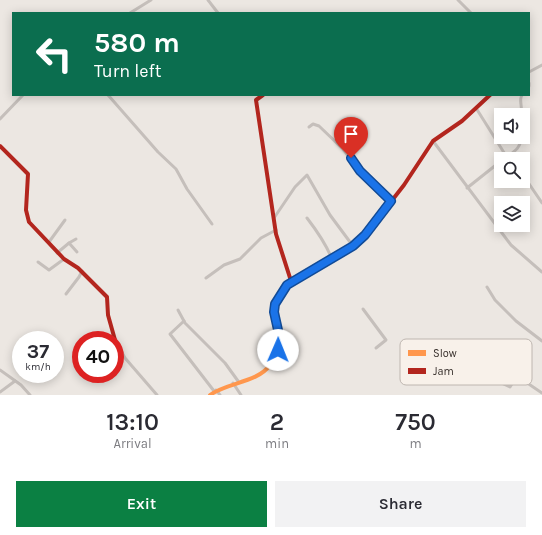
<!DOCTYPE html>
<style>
body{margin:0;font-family:Karla,sans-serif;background:#f2f2f3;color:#2b2b33;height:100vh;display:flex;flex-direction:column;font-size:15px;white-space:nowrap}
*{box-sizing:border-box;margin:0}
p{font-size:13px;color:#7c7c81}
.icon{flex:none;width:22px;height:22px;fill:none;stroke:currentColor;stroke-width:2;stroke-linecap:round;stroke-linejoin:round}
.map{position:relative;height:395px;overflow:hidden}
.details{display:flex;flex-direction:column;background:#fff;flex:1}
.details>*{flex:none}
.hud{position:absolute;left:12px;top:12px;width:518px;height:84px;border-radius:0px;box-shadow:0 2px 10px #0003;background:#0b6e4f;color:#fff;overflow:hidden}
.fabs{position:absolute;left:494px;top:108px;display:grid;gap:8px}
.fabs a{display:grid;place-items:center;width:36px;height:36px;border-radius:0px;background:#fff;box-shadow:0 2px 10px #0003;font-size:20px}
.speed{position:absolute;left:12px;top:331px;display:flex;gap:8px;font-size:20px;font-weight:700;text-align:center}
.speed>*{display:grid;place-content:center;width:52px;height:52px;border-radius:50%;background:#fff;box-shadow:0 2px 10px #0003;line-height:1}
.speed small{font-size:10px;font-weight:400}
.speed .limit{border:6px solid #d22;background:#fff;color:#111}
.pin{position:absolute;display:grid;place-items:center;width:34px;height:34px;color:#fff;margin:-41px -17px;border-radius:50% 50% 50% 0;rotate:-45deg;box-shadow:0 0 4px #0007}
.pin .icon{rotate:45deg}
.me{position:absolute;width:44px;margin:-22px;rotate:1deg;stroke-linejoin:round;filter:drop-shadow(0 0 3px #0008)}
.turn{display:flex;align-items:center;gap:14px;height:84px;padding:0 16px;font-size:18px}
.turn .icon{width:52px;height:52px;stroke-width:2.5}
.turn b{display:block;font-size:28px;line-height:34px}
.eta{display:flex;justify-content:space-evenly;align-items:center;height:68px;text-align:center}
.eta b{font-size:24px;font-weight:600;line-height:28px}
.action{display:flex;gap:8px;margin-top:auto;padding:8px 16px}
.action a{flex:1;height:46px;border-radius:0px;background:#0b8043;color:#fff;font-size:16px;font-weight:600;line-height:46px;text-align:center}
.action a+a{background:#f2f2f3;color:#2b2b33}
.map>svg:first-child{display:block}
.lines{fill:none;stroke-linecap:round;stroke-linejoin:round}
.street{stroke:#c5bfbb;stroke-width:3}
.slow{stroke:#ff974d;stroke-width:4}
.jam{stroke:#b3261e;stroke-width:4}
.route-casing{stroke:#114b97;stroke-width:10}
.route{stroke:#1a73e8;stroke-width:7}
.key{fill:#f8f1ea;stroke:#beb6b0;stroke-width:1}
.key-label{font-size:11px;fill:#352d29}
</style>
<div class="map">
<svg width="542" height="395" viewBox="0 0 542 395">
<rect width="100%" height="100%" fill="#ece7e2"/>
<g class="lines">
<g class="street">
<polyline points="208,0 218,13"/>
<polyline points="458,0 471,13"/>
<polyline points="130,13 151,0"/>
<polyline points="529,72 542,65"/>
<polyline points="529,83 529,86"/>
<polyline points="108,95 158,152 176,169 187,189 212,224"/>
<polyline points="476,108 508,159"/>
<path d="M 520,115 C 524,108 518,101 522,95"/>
<polyline points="0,119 23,95"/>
<polyline points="309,127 313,124 319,126 343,149 360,171 391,201"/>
<polyline points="433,141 511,245 542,272"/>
<path d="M 504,159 C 513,152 521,149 521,137"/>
<polyline points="523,175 542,203"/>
<polyline points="467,188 501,161"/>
<polyline points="274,218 295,187 307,175 330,215 353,246"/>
<path d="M 307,218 C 317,231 326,244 332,259"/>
<polyline points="49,242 65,220"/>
<polyline points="69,243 76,239"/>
<polyline points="57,253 69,243 77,252"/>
<polyline points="38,262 49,270 64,259"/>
<polyline points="206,278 224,265 240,259 261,238 276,230"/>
<polyline points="487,287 495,300 516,321 542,341"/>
<polyline points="66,294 79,277 82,271"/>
<polyline points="363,309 386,340 376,348"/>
<polyline points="178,310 185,323 225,363 238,381"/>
<polyline points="184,321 170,334 214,391"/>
<polyline points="115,340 125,358 157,395"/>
<polyline points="0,370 21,385 30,395"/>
<polyline points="484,375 510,387 517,376 542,393"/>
<polyline points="233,383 241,395"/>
<polyline points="216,390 220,395"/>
<polyline points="0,392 15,381"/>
</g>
<path class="slow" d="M 210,395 C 228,382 257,383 270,365 C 294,334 251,302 300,276"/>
<g class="jam">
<polyline points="263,95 256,100 276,234 291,281"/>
<polyline points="0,146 28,174 26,210 29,222 64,259 78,268 107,297 108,315 115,340"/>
<polyline points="300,276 337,257 365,235 404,185 433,141 462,121 490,95"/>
</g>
</g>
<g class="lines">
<g class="route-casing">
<polyline id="route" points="278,350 278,330 274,312 275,304 287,285 353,246 365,235 391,201 360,171 351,158"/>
</g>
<use href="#route" class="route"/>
</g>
<rect x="400" y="339" width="132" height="46" rx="6" class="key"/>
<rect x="408" y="350" width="18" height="6" fill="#ff974d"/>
<rect x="408" y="368" width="18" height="6" fill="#b3261e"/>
<g class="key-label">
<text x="433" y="357">Slow</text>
<text x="433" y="375">Jam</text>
</g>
</svg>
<div class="fabs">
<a><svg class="icon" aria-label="sound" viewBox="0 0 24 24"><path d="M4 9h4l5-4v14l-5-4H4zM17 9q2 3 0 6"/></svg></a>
<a><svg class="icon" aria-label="search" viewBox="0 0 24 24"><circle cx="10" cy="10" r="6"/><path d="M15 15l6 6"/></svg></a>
<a><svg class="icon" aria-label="layers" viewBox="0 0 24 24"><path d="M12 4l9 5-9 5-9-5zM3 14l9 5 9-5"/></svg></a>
</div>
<div class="speed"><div>37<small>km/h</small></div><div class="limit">40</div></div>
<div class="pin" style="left:351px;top:158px;background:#d93025"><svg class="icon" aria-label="arrive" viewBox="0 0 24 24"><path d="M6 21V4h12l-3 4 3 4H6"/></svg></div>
<svg class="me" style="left:278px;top:350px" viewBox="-20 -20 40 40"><circle r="19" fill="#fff"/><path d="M0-13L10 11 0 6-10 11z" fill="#1a73e8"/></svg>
<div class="hud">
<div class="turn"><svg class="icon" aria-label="left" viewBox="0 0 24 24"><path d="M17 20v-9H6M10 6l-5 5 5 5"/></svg><div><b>580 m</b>Turn left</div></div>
</div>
</div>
<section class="details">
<div class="eta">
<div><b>13:10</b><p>Arrival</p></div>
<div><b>2</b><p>min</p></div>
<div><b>750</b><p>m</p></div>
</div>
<div class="action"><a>Exit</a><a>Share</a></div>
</section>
